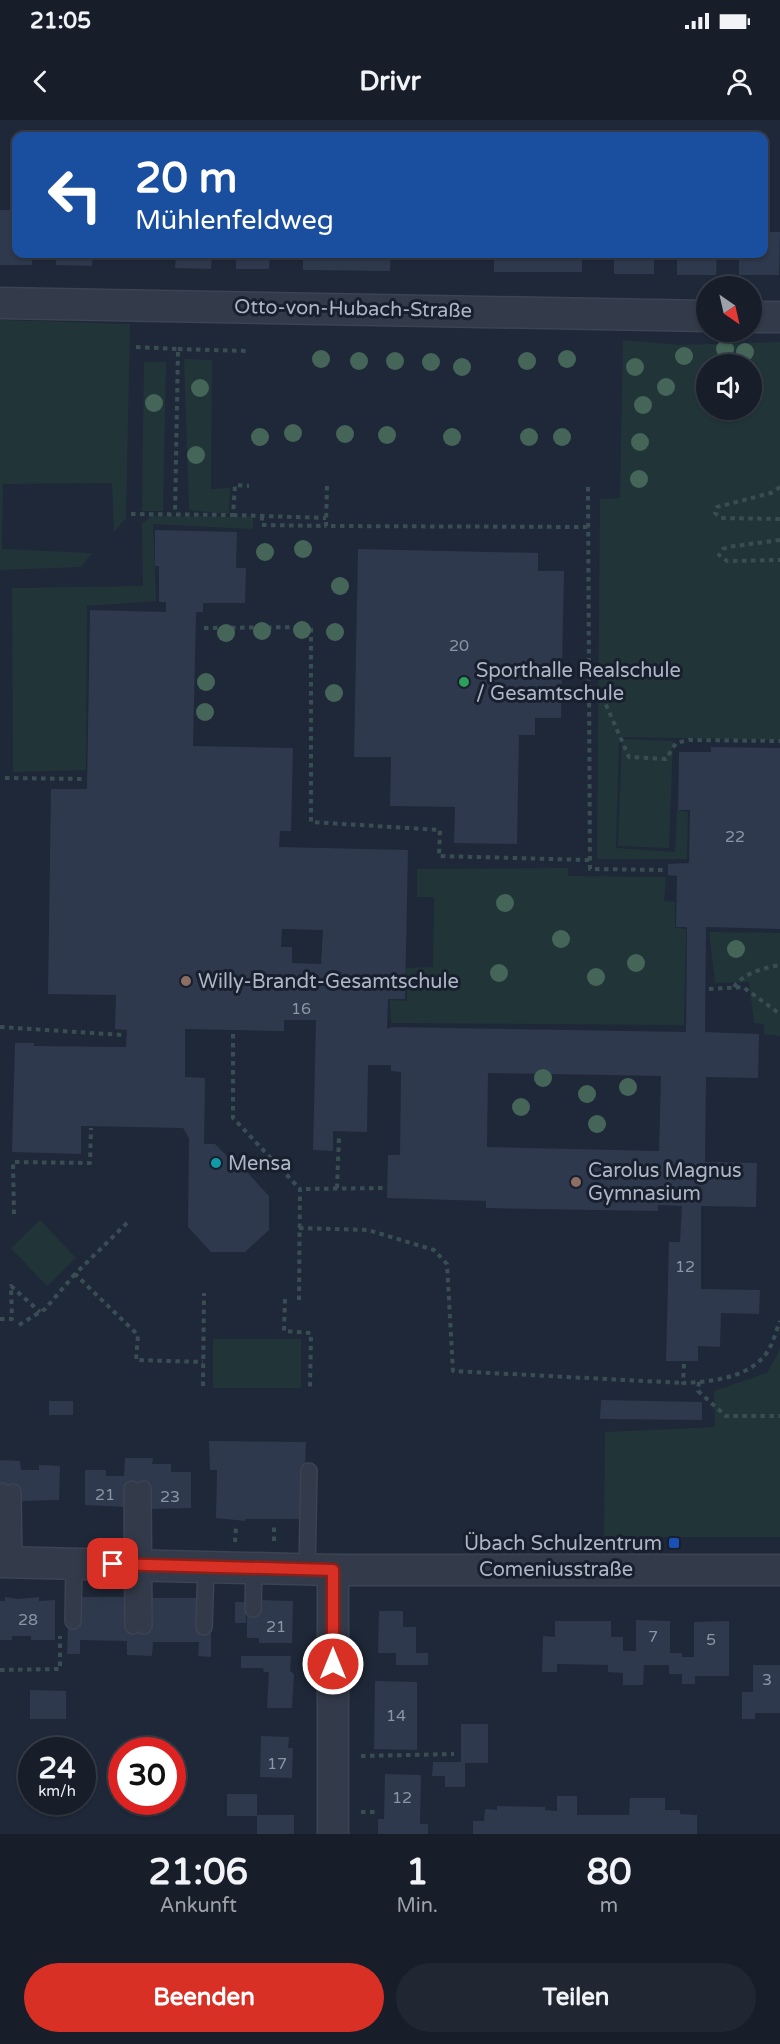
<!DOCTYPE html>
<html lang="de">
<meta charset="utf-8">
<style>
body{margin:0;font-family:"Varela Round",sans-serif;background:#202732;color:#f1f3f6;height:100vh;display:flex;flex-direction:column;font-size:22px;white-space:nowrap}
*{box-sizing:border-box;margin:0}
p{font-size:20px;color:#9ea2a8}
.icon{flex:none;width:33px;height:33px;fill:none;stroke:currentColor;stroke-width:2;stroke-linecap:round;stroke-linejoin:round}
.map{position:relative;height:1714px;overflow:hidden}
.sheet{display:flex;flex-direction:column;background:#171e2a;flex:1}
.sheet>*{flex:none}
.hud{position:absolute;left:12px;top:12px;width:756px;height:126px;border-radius:12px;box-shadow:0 2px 4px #0004,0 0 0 2px #363c47;background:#1a4fa0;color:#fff;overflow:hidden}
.needle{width:39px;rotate:146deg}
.fabs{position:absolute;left:696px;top:156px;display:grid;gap:12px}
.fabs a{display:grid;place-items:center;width:66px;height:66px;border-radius:50%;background:#171e2a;box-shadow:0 2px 4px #0004,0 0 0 2px #363c47;font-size:30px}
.speed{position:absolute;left:18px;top:1617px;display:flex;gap:12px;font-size:30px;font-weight:700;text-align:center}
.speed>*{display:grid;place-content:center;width:78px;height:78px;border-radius:50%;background:#171e2a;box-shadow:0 2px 4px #0004,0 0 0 2px #363c47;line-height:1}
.speed small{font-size:15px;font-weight:400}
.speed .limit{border:9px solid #d22;background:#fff;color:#111}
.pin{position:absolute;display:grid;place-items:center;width:51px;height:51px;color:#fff;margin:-26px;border-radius:12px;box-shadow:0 3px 9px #0006}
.me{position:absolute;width:66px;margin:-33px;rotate:0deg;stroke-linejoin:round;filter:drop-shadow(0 0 4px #0008)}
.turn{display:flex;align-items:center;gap:21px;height:126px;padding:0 24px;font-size:27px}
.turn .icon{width:78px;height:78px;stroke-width:2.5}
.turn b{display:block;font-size:42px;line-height:51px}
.eta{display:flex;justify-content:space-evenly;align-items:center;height:102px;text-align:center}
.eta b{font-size:36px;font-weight:700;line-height:42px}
.action{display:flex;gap:12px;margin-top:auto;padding:12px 24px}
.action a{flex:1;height:69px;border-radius:36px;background:#d93025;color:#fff;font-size:24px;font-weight:700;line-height:69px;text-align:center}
.action a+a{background:#202732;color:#f1f3f6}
.status{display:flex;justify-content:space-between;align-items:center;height:42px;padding:0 30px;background:#171e2a;direction:ltr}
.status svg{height:16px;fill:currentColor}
header{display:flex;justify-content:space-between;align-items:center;height:78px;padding:0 24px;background:#171e2a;font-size:27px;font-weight:700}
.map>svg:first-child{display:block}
.green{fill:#213539;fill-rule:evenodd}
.building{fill:#2e394d;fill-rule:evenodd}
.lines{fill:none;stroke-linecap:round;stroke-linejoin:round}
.lane-casing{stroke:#3c4352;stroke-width:18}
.street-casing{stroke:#3c4352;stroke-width:33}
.path{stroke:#394e52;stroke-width:4;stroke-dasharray:4.5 4.5;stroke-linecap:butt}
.lane{stroke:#333a49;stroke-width:15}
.street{stroke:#333a49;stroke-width:30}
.tree{fill:#446558}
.route-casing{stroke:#8d1f18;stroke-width:15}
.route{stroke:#d93025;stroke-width:10}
.leisure-dot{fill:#2e9e5b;stroke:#181f2d;stroke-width:2}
.education-dot{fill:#8d6e63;stroke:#181f2d;stroke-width:2}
.culture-dot{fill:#0f9aa8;stroke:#181f2d;stroke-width:2}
.transit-dot{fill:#1a4fb4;stroke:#181f2d;stroke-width:2}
.labels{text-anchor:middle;stroke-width:6;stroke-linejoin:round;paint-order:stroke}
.number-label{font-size:16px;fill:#8c95a6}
.street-label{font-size:20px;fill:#adb5c6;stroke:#181f2d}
.poi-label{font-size:20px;fill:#adb5c6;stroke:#181f2d;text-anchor:start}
</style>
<div class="status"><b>21:05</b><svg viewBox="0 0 49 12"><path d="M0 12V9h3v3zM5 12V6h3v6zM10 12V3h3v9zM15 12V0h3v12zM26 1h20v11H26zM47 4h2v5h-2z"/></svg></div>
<header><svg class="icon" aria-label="back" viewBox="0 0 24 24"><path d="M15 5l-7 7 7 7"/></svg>Drivr<svg class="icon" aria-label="person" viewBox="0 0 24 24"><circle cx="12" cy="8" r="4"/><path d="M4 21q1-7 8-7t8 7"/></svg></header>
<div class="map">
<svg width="780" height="1714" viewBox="0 0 780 1714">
<rect width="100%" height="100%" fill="#1f2838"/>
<g class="green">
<polygon points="0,200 130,204 126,398 114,412 112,363 3,364 2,429 92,433 81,447 0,450"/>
<path d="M 623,220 L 679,225 L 780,222 L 780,620 L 619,617 L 616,728 L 675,732 L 677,690 L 688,692 L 687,739 L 597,739 L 600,379 L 620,378 ZM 706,244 L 752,244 L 752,290 L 706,290 Z"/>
<polygon points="184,239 212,240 211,369 230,368 229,394 189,390"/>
<polygon points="144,242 166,242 163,391 142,391"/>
<polygon points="151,396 253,397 253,409 153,404 156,481 87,486 86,650 13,652 12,468 143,466 142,404"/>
<polygon points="622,619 673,621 669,728 618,726"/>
<polygon points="568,748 568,756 666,757 664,781 675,782 675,808 686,809 684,905 391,903 390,880 407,881 406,848 433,847 434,777 417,777 417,749"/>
<polygon points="709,812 780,813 780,916 764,914 764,904 754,903 749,862 715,863"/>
<polygon points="40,1100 76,1138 47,1166 11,1128"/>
<rect x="213" y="1219" width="88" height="49"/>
<polygon points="780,1229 780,1417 604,1417 605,1312 715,1307 714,1271 767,1253"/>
</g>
<g class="building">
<polygon points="0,90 16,90 16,134 44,134 44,140 32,140 32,145 0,145"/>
<polygon points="764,112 780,112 779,155 739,155 739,134 764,134"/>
<polygon points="56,134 93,134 92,146 56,145"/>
<polygon points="176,134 212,134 211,149 175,148"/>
<polygon points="236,134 270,134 269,149 236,149"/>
<polygon points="303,134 391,134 390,151 303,150"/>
<rect x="494" y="134" width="88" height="18"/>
<polygon points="614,134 666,134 666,140 654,140 654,154 614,154"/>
<polygon points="677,134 717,134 716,155 677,155"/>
<path d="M 155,410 L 237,412 L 236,448 L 246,448 L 245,483 L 203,483 L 203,492 L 196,492 L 193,626 L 293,628 L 291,711 L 280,711 L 279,727 L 408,730 L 405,879 L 388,879 L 387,909 L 392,907 L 686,912 L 687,807 L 676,807 L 677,756 L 668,755 L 668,744 L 689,743 L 690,690 L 678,690 L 679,632 L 711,632 L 711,627 L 780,628 L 780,809 L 706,807 L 705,912 L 759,914 L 758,958 L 706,957 L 705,1042 L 757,1043 L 756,1087 L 701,1086 L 701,1169 L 760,1170 L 759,1194 L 721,1193 L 720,1227 L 698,1226 L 698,1241 L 666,1241 L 669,1122 L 680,1122 L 682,1086 L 658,1085 L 658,1091 L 486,1088 L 486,1081 L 387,1078 L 388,1035 L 400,1035 L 401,952 L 391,951 L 391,945 L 368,945 L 367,1012 L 333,1011 L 333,1031 L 313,1030 L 316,900 L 284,900 L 284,911 L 185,909 L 185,957 L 205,958 L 204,1024 L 215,1024 L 230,1039 L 240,1040 L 246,1047 L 246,1051 L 269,1076 L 269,1110 L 245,1132 L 211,1132 L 188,1107 L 189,1018 L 183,1008 L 81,1006 L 81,1034 L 12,1032 L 15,923 L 34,923 L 34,926 L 126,927 L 127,910 L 115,909 L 116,875 L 48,874 L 51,669 L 87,669 L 90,490 L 166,492 L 166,482 L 159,482 L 159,446 L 155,446 ZM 282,809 L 323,810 L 321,844 L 292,843 L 292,827 L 281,827 ZM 488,953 L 661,956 L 659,1031 L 487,1027 Z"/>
<polygon points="358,429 538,433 538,451 564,451 561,598 535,598 535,615 519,615 517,724 454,723 455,687 390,686 391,637 354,637"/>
<polygon points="601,1280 702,1282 702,1300 600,1299"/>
<rect x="49" y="1281" width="24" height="14"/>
<polygon points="209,1321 306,1322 305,1345 303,1345 302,1399 245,1399 246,1401 216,1398 217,1350 210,1350"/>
<polygon points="125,1338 153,1338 152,1344 171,1344 171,1352 191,1352 191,1388 149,1389 150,1364 125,1364 125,1387 85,1385 85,1350 106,1350 106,1356 124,1356"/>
<polygon points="0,1340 20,1341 21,1350 39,1350 39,1345 60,1346 59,1380 19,1381 19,1367 0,1366"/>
<polygon points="5,1477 18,1479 39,1477 39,1481 55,1480 55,1520 31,1520 31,1516 12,1516 12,1520 0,1520 0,1481 5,1481"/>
<polygon points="80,1477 128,1477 128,1510 152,1511 152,1478 200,1478 200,1512 211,1512 211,1537 198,1536 199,1522 153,1522 152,1536 127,1535 127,1521 80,1520 80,1534 67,1534 68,1506 80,1506"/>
<polygon points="260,1480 293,1481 292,1523 259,1523 259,1518 247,1518 247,1494 259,1494"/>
<rect x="235" y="1482" width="11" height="21"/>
<polygon points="379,1491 403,1491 403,1507 416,1507 416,1533 428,1533 428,1545 396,1545 396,1533 378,1533"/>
<polygon points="636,1500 670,1501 670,1533 682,1533 682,1537 694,1537 694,1502 729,1501 729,1556 695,1556 695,1564 682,1564 682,1554 669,1554 669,1545 644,1545 643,1565 623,1565 623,1553 608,1552 608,1545 557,1544 557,1552 542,1552 543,1516 555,1517 555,1501 611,1501 611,1517 623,1517 623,1531 636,1531"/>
<polygon points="241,1536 291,1536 290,1551 294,1554 292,1588 267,1588 269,1552 264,1552 263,1548 241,1548"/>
<polygon points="753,1545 780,1545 780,1593 755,1593 755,1599 742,1599 742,1572 753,1572"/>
<polygon points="375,1561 417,1562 417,1630 374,1629"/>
<polygon points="30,1570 66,1571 66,1599 30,1599"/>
<polygon points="461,1604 488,1604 488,1643 465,1643 465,1667 445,1667 445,1656 432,1656 433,1642 461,1642"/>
<polygon points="261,1616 289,1617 288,1628 293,1628 292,1658 260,1657"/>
<polygon points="385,1654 421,1655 420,1704 428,1704 428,1714 378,1714 378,1699 384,1699"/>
<polygon points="227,1674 257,1674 257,1695 294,1695 294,1714 257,1714 257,1696 227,1696"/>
<polygon points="557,1676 577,1676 577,1695 629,1695 630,1678 665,1678 665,1690 680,1690 680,1694 697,1695 697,1714 473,1714 473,1701 484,1701 485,1689 497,1690 497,1686 545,1687 545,1690 557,1691"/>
</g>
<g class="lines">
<g class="lane-casing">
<g id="lane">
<polyline points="132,1369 133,1506"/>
<polyline points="143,1369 144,1506"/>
<polyline points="13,1372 14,1442"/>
<polyline points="0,1439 2,1371"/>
<polyline points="307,1449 309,1351"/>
<polyline points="253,1489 254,1448"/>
<polyline points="73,1501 74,1443"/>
<polyline points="204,1507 206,1447"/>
</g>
</g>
<g class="street-casing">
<g id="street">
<polyline points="0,183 706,196"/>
<polyline points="752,197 780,197"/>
<polyline points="0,1442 333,1450 780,1450"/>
<polyline points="333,1450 333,1714"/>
</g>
</g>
<g class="path">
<polyline points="136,227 178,229 175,394"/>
<polyline points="178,229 249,231"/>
<polyline points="327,366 326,406 588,407"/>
<polyline points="588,367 590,749 664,750"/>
<polyline points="780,367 771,373 717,387 715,393 721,398 780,399"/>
<polyline points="131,394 233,395 235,365 249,366"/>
<polyline points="233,395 326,398"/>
<polyline points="262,396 262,405 326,406"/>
<polyline points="780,420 728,427 723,429 719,435 727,441 780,440"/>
<polyline points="204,508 311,507 311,702 440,710 439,736 589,740"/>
<polyline points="589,569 599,569 629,637 666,639 676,623 689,620 780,621"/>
<polyline points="5,658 84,659"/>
<path d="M 734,867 C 743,853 764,848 780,845"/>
<polyline points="709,869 743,867 780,894"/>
<polyline points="0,907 123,915"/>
<polyline points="233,914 233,998 300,1069"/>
<polyline points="337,1068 339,1016"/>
<polyline points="14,1094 13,1042 90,1043 91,1008"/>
<polyline points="127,1103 75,1154 138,1215 136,1240 203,1242"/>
<polyline points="299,1108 368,1110 434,1130 447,1144 453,1251 683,1263"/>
<polyline points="285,1179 284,1211 311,1213 310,1267"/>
<polyline points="299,1180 300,1069 384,1068"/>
<polyline points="0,1199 12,1199 11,1166 40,1192"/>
<polyline points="19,1205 45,1189 75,1154"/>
<path d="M 684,1244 L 683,1263 C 710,1262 751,1258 768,1231 C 773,1223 776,1211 780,1201"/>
<polyline points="699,1262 698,1271 726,1296 780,1296"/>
<polyline points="203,1266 204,1173"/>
<polyline points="274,1421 274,1407"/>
<polyline points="235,1422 236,1407"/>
<polyline points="0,1550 60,1549 60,1516"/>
<polyline points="361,1636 454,1634"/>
<polyline points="361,1692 378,1692"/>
</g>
<use href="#lane" class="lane"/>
<use href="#street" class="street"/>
</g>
<g class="tree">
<circle cx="725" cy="229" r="9"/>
<circle cx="745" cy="232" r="9"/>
<circle cx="684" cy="236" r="9"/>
<circle cx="321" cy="239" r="9"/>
<circle cx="567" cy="239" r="9"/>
<circle cx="359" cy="241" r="9"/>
<circle cx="395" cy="241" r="9"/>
<circle cx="527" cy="241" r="9"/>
<circle cx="431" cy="242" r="9"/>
<circle cx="462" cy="247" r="9"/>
<circle cx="635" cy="247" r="9"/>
<circle cx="666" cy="267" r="9"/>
<circle cx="200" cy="268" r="9"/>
<circle cx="154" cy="283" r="9"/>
<circle cx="643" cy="285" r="9"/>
<circle cx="293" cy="313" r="9"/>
<circle cx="345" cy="314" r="9"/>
<circle cx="387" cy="315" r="9"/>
<circle cx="260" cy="317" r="9"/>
<circle cx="452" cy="317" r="9"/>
<circle cx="529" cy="317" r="9"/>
<circle cx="562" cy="317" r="9"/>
<circle cx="640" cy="322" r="9"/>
<circle cx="196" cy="335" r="9"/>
<circle cx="639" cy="359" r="9"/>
<circle cx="303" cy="429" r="9"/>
<circle cx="265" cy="432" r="9"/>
<circle cx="340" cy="466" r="9"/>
<circle cx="302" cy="510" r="9"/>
<circle cx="262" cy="511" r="9"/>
<circle cx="335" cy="512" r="9"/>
<circle cx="226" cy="513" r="9"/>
<circle cx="206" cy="562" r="9"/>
<circle cx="334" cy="573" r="9"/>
<circle cx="205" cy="592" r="9"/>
<circle cx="505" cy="783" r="9"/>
<circle cx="561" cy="819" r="9"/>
<circle cx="736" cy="829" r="9"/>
<circle cx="636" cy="843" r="9"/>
<circle cx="499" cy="853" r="9"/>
<circle cx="596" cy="857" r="9"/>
<circle cx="543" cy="958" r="9"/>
<circle cx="628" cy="967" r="9"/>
<circle cx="587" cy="974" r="9"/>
<circle cx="521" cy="987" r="9"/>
<circle cx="597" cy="1004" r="9"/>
</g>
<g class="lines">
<g class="route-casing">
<polyline id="route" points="113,1444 333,1450 333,1544"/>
</g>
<use href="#route" class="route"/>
</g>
<circle class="leisure-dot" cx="464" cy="562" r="6"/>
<g class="education-dot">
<circle cx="186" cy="861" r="6"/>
<circle cx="576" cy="1062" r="6"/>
</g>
<circle class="culture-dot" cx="216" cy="1043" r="6"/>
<rect class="transit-dot" x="668" y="1417" width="12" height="12" rx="3"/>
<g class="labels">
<g class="number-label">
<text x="459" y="531">20</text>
<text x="735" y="722">22</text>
<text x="301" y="894">16</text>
<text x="685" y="1152">12</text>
<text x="105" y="1380">21</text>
<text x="170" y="1382">23</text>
<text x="28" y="1505">28</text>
<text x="276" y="1512">21</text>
<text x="653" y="1522">7</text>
<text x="711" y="1525">5</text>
<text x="767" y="1565">3</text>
<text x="396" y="1601">14</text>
<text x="277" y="1649">17</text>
<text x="402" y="1683">12</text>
</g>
<g class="street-label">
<text transform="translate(353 188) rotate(1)" y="7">Otto-von-Hubach-Straße</text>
<text x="556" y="1456">Comeniusstraße</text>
</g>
<g class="poi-label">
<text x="476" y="557">Sporthalle Realschule<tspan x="476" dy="23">/ Gesamtschule</tspan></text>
<text x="198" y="868">Willy-Brandt-Gesamtschule</text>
<text x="228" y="1050">Mensa</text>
<text x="588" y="1057">Carolus Magnus<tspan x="588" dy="23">Gymnasium</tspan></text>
<text x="662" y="1430" text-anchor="end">Übach Schulzentrum</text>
</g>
</g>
</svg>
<div class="fabs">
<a><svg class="needle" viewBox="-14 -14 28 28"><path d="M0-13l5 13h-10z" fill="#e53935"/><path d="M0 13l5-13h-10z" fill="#9ea2a8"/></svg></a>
<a><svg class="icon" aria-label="sound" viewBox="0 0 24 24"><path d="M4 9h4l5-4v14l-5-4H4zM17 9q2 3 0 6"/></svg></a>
</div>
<div class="speed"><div>24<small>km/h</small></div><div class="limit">30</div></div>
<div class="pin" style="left:113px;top:1444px;background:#d93025"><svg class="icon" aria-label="arrive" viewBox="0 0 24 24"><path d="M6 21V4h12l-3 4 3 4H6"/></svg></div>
<svg class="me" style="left:333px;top:1544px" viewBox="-20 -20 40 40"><circle r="17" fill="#d93025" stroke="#fff" stroke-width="3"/><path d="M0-11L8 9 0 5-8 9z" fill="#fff"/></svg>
<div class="hud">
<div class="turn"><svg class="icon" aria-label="left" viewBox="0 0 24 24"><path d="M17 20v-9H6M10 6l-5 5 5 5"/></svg><div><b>20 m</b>Mühlenfeldweg</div></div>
</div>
</div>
<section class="sheet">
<div class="eta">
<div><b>21:06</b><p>Ankunft</p></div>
<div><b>1</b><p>Min.</p></div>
<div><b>80</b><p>m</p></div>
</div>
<div class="action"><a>Beenden</a><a>Teilen</a></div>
</section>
